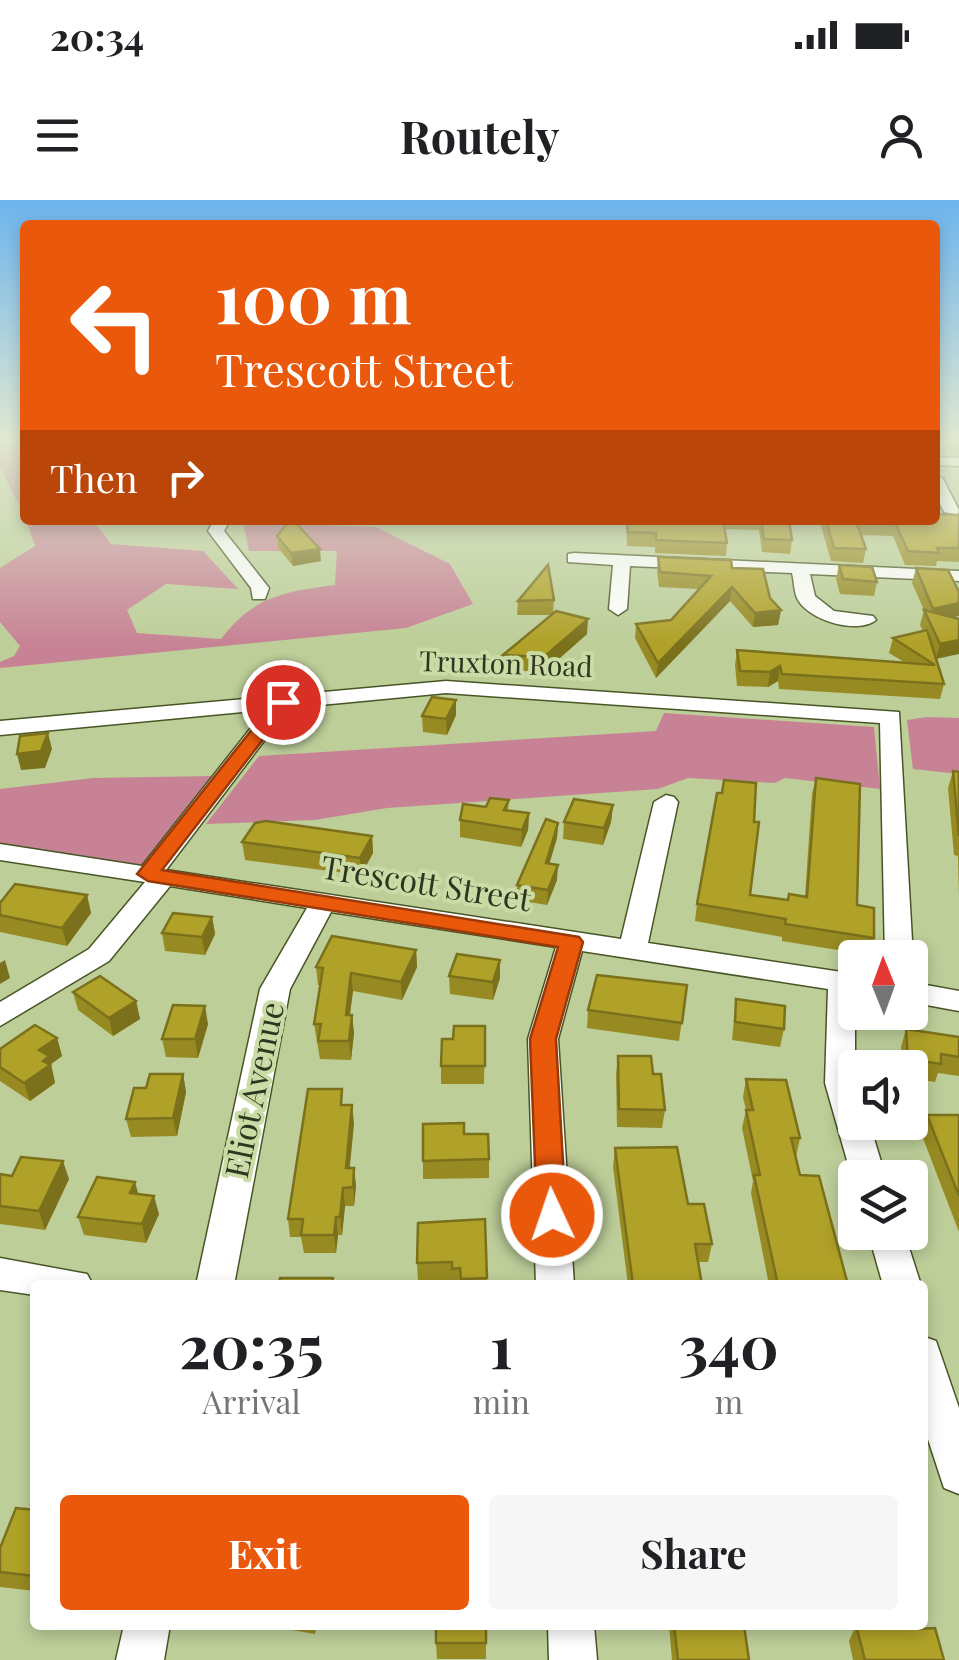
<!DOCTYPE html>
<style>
body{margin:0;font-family:"Playfair Display",serif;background:#f6f6f6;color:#202124;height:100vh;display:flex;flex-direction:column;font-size:38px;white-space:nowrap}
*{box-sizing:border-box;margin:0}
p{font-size:32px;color:#757577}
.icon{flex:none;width:55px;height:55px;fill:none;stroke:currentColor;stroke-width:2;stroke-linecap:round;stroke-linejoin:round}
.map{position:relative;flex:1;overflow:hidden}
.details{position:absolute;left:30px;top:1080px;width:898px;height:350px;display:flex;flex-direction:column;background:#fff;border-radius:10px;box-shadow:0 5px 15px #0003}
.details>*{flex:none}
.banner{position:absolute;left:20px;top:20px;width:920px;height:305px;border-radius:10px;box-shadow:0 5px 15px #0003;background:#ea580c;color:#fff;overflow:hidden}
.needle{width:65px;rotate:359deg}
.controls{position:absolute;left:838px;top:740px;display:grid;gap:20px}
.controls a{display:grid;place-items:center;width:90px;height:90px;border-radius:10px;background:#fff;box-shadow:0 5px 15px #0003;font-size:50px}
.pin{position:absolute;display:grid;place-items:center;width:85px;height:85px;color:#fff;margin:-42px;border:5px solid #fff;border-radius:50%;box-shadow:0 2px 10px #0007}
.me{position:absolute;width:110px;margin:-55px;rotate:357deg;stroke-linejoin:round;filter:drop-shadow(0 0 8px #0008)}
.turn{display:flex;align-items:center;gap:35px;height:210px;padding:0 30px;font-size:45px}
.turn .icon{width:130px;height:130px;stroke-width:2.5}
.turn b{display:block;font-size:70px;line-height:85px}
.then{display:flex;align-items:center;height:95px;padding:0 30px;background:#0003;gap:20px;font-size:38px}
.eta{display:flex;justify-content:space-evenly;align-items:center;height:170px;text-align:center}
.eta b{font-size:60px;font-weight:700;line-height:70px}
.primary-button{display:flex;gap:20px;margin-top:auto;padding:20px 30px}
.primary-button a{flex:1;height:115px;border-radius:10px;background:#ea580c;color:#fff;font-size:40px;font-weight:700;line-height:115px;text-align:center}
.primary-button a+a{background:#f6f6f6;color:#202124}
.status{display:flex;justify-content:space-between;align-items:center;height:70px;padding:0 50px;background:#fff;direction:ltr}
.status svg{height:28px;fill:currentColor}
header{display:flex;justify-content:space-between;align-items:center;height:130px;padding:0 30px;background:#fff;font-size:45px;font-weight:700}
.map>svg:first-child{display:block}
.green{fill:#c78395}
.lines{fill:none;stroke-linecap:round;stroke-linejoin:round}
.minor-casing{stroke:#485525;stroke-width:3}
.minor{fill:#fff;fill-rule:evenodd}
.wall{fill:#978a22}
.shaded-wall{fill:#7b711c}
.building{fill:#b0a128;stroke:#7b711c;stroke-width:2.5}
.route{fill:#ea580c;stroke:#983908;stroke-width:2.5}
.labels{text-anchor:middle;stroke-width:8;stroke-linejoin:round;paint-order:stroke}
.far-street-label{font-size:28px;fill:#2f3620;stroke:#cadba6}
.street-label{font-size:32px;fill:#2f3620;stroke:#cadba6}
</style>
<div class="status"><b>20:34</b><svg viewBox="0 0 49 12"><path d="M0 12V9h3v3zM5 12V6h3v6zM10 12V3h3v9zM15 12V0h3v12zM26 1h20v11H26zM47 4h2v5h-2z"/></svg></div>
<header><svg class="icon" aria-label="menu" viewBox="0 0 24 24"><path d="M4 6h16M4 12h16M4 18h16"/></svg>Routely<svg class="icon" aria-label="person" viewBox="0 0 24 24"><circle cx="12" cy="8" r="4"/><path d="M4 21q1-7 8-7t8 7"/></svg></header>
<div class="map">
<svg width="959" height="1460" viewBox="0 0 959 1460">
<rect width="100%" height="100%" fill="#bdce99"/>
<g class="green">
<polygon points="0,239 25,239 25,317 0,267"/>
<path d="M 26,320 L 93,320 L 111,344 L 203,351 L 238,389 L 166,384 L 127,410 L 137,433 L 221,439 C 254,396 283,392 335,385 L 337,351 L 249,351 L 243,322 L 376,327 L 450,364 L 473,404 L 406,428 L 0,468 L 0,462 L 14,456 L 20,446 L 0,422 L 0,368 L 35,346 Z"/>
<polygon points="664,513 874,527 880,589 785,578 775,583 688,578 658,589 387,608 315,620 206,624 259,556 656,531"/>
<polygon points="927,517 959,518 959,574 913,569 907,520"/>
<polygon points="213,576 148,669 0,644 0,589 93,578"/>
</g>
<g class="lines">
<g class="minor-casing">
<g id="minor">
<polygon points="935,257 959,258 959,266 935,265"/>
<polygon points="935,274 943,279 959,310 958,315 944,312 935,294"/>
<polygon points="214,320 230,320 224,331 269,388 265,399 253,399 251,388 208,331"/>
<path d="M 574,353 L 959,371 L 959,381 L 810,374 L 815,396 L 834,411 L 873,416 L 876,420 C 857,435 807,420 797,398 C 794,391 794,381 792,373 L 630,366 L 627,409 L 618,415 L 609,409 L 613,365 L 568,362 L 568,354 Z"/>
<polygon points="446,481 899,512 913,758 910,763 910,758 885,758 880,523 446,493 289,508 166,670 621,739 654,602 666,595 674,597 678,602 648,743 855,774 855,922 869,922 886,978 855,978 855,984 852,978 825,883 828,789 582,751 558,839 574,1085 536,1085 528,839 556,747 331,712 290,789 234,1085 196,1085 260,789 307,708 170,686 109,761 0,826 0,802 89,749 145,682 0,660 0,644 142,666 265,510 0,535 0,521"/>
<polygon points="910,782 959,791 959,811 910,802"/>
<polygon points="868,1032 904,1032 921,1085 883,1085"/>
<polygon points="0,1058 87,1074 93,1085 35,1085 35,1095 0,1090"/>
<polygon points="922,1136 936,1141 959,1208 959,1294 944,1288 922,1221"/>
<polygon points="124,1425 170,1425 164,1460 116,1460"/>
<polygon points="548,1425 594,1425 597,1460 549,1460"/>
</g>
</g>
<use href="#minor" class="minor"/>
</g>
<g class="wall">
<polygon points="943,239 959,239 959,255 950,254"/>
<polygon points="959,315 959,362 937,361 936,366 905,365 893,336 860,335 866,349 863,363 831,361 820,322 820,320 935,320"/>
<polygon points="626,320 789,320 792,340 790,354 762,352 759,330 725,329 727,343 726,356 655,353 655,347 627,346"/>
<polygon points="277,336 321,361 293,366 278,348"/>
<polygon points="658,357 732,368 770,398 781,410 778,425 753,427 730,401 656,478 635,438 636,424 671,420 699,389 659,387 657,371"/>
<polygon points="839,365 877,382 874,396 840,394 836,379"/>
<polygon points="916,368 954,417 937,459 944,484 940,499 779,489 778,481 768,487 737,486 735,465 737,450 904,462 889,453 893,438 923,431 920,425 924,410 912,383"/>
<polygon points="554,400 553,413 587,434 544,472 502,470 503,455 551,415 517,415 518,401"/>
<polygon points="456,500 456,515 447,535 423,532 422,516"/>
<polygon points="953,571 959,572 959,699 958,656 954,655 948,588"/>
<polygon points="816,578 857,705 874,738 869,755 782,741 782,737 695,721 697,704 750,695 787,700 805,696 812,594"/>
<polygon points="509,600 508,610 529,613 528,630 521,647 460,637 460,620 486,607"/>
<polygon points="613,605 611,622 603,645 563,639 564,622"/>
<polygon points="558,623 557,638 549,664 557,680 547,705 517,700 517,685"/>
<polygon points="372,636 373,653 361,675 245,660 242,642"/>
<polygon points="87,695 91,713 67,746 0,732 0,703"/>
<polygon points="212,717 215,734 205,755 165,751 162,733"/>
<polygon points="416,750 417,767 402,800 353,791 350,815 352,815 354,833 351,860 320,859 314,824 321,785 318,785 316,767"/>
<polygon points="500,760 500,778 493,800 450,794 449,776"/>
<polygon points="687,785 679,841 587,828 588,810"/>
<polygon points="73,792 136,801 140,819 113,836 78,810"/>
<polygon points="736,799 784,829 780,847 732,840"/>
<polygon points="208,824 198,858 166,857 162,839"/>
<polygon points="485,826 484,884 441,884 441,866 453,839"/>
<polygon points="906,829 959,837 959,876 938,873 935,882 910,878 910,868 902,868 901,847"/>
<polygon points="57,838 62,856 51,864 55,883 30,901 0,881 0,849"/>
<polygon points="618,856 665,910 662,928 617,927 616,874"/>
<polygon points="183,874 186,892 177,936 131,937 126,919 146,888"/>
<polygon points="746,879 800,938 796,957 800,975 848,1085 769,1085 751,993 753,981 742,928 746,910 743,897"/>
<polygon points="344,905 354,923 349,968 354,968 356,986 354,1006 345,1006 342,1035 338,1035 336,1053 304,1053 301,1037 290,1037 288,1019"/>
<polygon points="927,915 959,915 959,1032 921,933"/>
<polygon points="464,934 489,959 489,978 423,979 423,961"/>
<polygon points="615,948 688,1004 712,1044 708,1062 698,1062 702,1085 628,1085 613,967"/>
<polygon points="0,974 69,979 45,1030 0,1024"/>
<polygon points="139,994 159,1014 146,1043 84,1035 78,1017"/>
<polygon points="485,1019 487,1085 453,1085 452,1081 418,1081 417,1063"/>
<polygon points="35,1310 35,1391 0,1387 0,1348"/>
<polygon points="263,1425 317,1425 315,1434"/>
<polygon points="486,1425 486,1459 437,1459 436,1443"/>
<polygon points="669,1425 744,1425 749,1460 672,1460"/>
<polygon points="856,1425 944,1460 853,1460 849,1441"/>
</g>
<g class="shaded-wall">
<polygon points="320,349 321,361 293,366 291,353"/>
<polygon points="732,387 730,401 656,478 658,463"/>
<polygon points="959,403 959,416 929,423 933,409"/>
<polygon points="781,410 778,425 753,427 755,413"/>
<polygon points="588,419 587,434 544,472 544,457"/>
<polygon points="959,440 959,454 936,459 940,444"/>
<polygon points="780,466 778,481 768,487 770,472"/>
<polygon points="456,500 456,515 447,535 446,519"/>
<polygon points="48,533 52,549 45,568 21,570 17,554"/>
<polygon points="613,605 611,622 603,645 604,628"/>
<polygon points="529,613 528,630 521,647 522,630"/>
<polygon points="558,623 557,638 545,678 546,663"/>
<polygon points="372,636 373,653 361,675 360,658"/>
<polygon points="558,665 557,680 547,705 548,690"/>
<polygon points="87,695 91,713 67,746 62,728"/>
<polygon points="212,717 215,734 205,755 202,737"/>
<polygon points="416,750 417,767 402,800 401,782"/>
<polygon points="5,760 10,778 0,784 0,763"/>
<polygon points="500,760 500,778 493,800 493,782"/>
<polygon points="351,773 353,791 347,833 346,815"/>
<polygon points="136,801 140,819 113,836 109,818"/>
<polygon points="205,806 208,824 198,858 195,839"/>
<polygon points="352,815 354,833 351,860 349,841"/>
<polygon points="57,838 62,856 51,864 55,883 30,901 24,883 39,850"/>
<polygon points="183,874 186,892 177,936 173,918"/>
<polygon points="352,905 354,923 348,986 346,968"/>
<polygon points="63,961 69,979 45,1030 39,1011"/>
<polygon points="354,968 356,986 354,1006 353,987"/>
<polygon points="135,982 140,1000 130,993"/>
<polygon points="343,988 345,1006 342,1035 340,1017"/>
<polygon points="154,996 159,1014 146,1043 142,1024"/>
<polygon points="336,1017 338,1035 336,1053 334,1035"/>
</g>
<g class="building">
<polygon points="935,314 959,315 959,348 937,348 939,353 908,351 895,323 856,321 866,349 834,348 826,320 935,320"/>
<polygon points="290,320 293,320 320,349 291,353 277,336"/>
<polygon points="627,320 723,320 727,343 656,340 656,333 628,332"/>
<polygon points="761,320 789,320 792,340 764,339"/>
<polygon points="658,357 731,360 732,368 763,369 770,398 781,410 755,413 732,387 658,463 636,424 671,420 711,376 660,372"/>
<polygon points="548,365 554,400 518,401"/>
<polygon points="839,365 872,367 877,382 843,379"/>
<polygon points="916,368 948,370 959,392 959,403 933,409"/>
<polygon points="924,410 959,419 959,440 940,444"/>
<polygon points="556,411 588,419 544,457 503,455"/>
<polygon points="927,430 944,484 782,474 780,466 770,472 740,471 737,450 935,465 893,438"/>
<polygon points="432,497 456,500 446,519 422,516"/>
<polygon points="48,533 41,551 17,554 20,536"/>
<polygon points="953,571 959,572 959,636"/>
<polygon points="816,578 860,584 857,705 874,708 874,738 785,724 786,719 697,704 717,593 722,593 724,580 756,583 754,622 759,622 750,695 788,700 789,694 807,697"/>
<polygon points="490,598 509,600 504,610 529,613 522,630 460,620 463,604 486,607"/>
<polygon points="574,599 613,605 604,628 564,622"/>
<polygon points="546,619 558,623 546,663 558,665 548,690 517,685"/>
<polygon points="266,621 372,636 360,658 242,642 255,623"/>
<polygon points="15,684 87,695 62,728 0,715 0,703"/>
<polygon points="173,713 212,717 202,737 162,733"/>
<polygon points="332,736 416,750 401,782 351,773 346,815 352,815 349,841 318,841 321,824 314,824 323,768 316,767"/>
<polygon points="457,754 500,760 493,782 449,776"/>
<polygon points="597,775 687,785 682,823 588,810"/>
<polygon points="100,776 136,801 109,818 73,792"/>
<polygon points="736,799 785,806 784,829 735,822"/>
<polygon points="173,805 205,806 195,839 162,839"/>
<polygon points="35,825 57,838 39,850 49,856 43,861 50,865 24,883 0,867 0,849"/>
<polygon points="454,826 485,826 485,866 441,866 442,839 453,839"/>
<polygon points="906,829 959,837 959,857 941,854 941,864 908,859"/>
<polygon points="618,856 651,856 653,874 661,874 665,910 619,909"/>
<polygon points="150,874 183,874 173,918 126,919 134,888 146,888"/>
<polygon points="746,879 786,880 800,938 791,938 800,975 819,976 848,1085 778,1085 754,975 760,975 746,910 753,910"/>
<polygon points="308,889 342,889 341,905 352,905 346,968 354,968 353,987 343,988 340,1017 336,1017 334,1035 301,1035 303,1019 288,1019"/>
<polygon points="927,915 959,915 959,996"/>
<polygon points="464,923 464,934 488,934 489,959 423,961 423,924"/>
<polygon points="677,947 688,1004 704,1004 712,1044 695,1044 702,1085 633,1085 615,948"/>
<polygon points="21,957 63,961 39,1011 0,1006 0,974 12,976"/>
<polygon points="97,977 135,982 130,993 154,996 142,1024 78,1017"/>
<polygon points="485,1019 487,1078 461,1079 460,1068 452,1069 452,1062 417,1063 418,1023"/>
<polygon points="280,1078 333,1078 332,1085 279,1085"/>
<polygon points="16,1308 35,1310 35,1376 0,1372 0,1348"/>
<rect x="436" y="1425" width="50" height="18"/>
<polygon points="674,1425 744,1425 749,1460 678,1460"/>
<polygon points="856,1425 914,1425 917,1429 935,1428 944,1460 865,1460"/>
</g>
<linearGradient id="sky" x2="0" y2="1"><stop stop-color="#6cb4ee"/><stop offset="0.54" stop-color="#e1e9d1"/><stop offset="1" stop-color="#e1e9d1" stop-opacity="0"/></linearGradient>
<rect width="959" height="444" fill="url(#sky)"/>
<polygon class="route" points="283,496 292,502 162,670 579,737 583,742 556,839 566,1015 562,1023 552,1027 541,1023 537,1015 530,839 558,747 148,681 137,674 277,498"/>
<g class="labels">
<g class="far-street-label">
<text transform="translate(506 464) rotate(2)" y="10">Truxton Road</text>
</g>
<g class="street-label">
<text transform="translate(426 684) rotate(9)" y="11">Trescott Street</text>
<text transform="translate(255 890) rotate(-78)" y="11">Eliot Avenue</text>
</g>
</g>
</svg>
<div class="controls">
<a><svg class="needle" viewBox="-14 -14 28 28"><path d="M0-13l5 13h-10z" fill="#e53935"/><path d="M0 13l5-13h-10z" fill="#757577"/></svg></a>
<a><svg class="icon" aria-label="sound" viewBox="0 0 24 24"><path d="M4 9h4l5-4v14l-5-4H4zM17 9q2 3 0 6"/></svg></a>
<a><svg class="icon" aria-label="layers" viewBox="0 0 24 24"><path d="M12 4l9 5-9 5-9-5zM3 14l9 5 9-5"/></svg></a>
</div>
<div class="pin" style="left:283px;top:502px;background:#d93025"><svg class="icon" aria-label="arrive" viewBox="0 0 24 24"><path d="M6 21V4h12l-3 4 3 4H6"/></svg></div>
<svg class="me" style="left:552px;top:1015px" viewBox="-20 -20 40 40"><circle r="17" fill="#ea580c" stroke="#fff" stroke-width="3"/><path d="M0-11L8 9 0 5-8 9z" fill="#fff"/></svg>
<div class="banner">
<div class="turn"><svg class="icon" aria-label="left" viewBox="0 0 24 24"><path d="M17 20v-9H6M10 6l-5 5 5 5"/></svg><div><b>100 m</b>Trescott Street</div></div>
<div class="then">Then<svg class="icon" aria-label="right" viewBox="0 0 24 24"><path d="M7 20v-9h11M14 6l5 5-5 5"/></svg></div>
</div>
<section class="details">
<div class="eta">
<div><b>20:35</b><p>Arrival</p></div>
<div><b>1</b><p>min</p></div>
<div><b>340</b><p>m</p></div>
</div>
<div class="primary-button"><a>Exit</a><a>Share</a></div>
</section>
</div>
